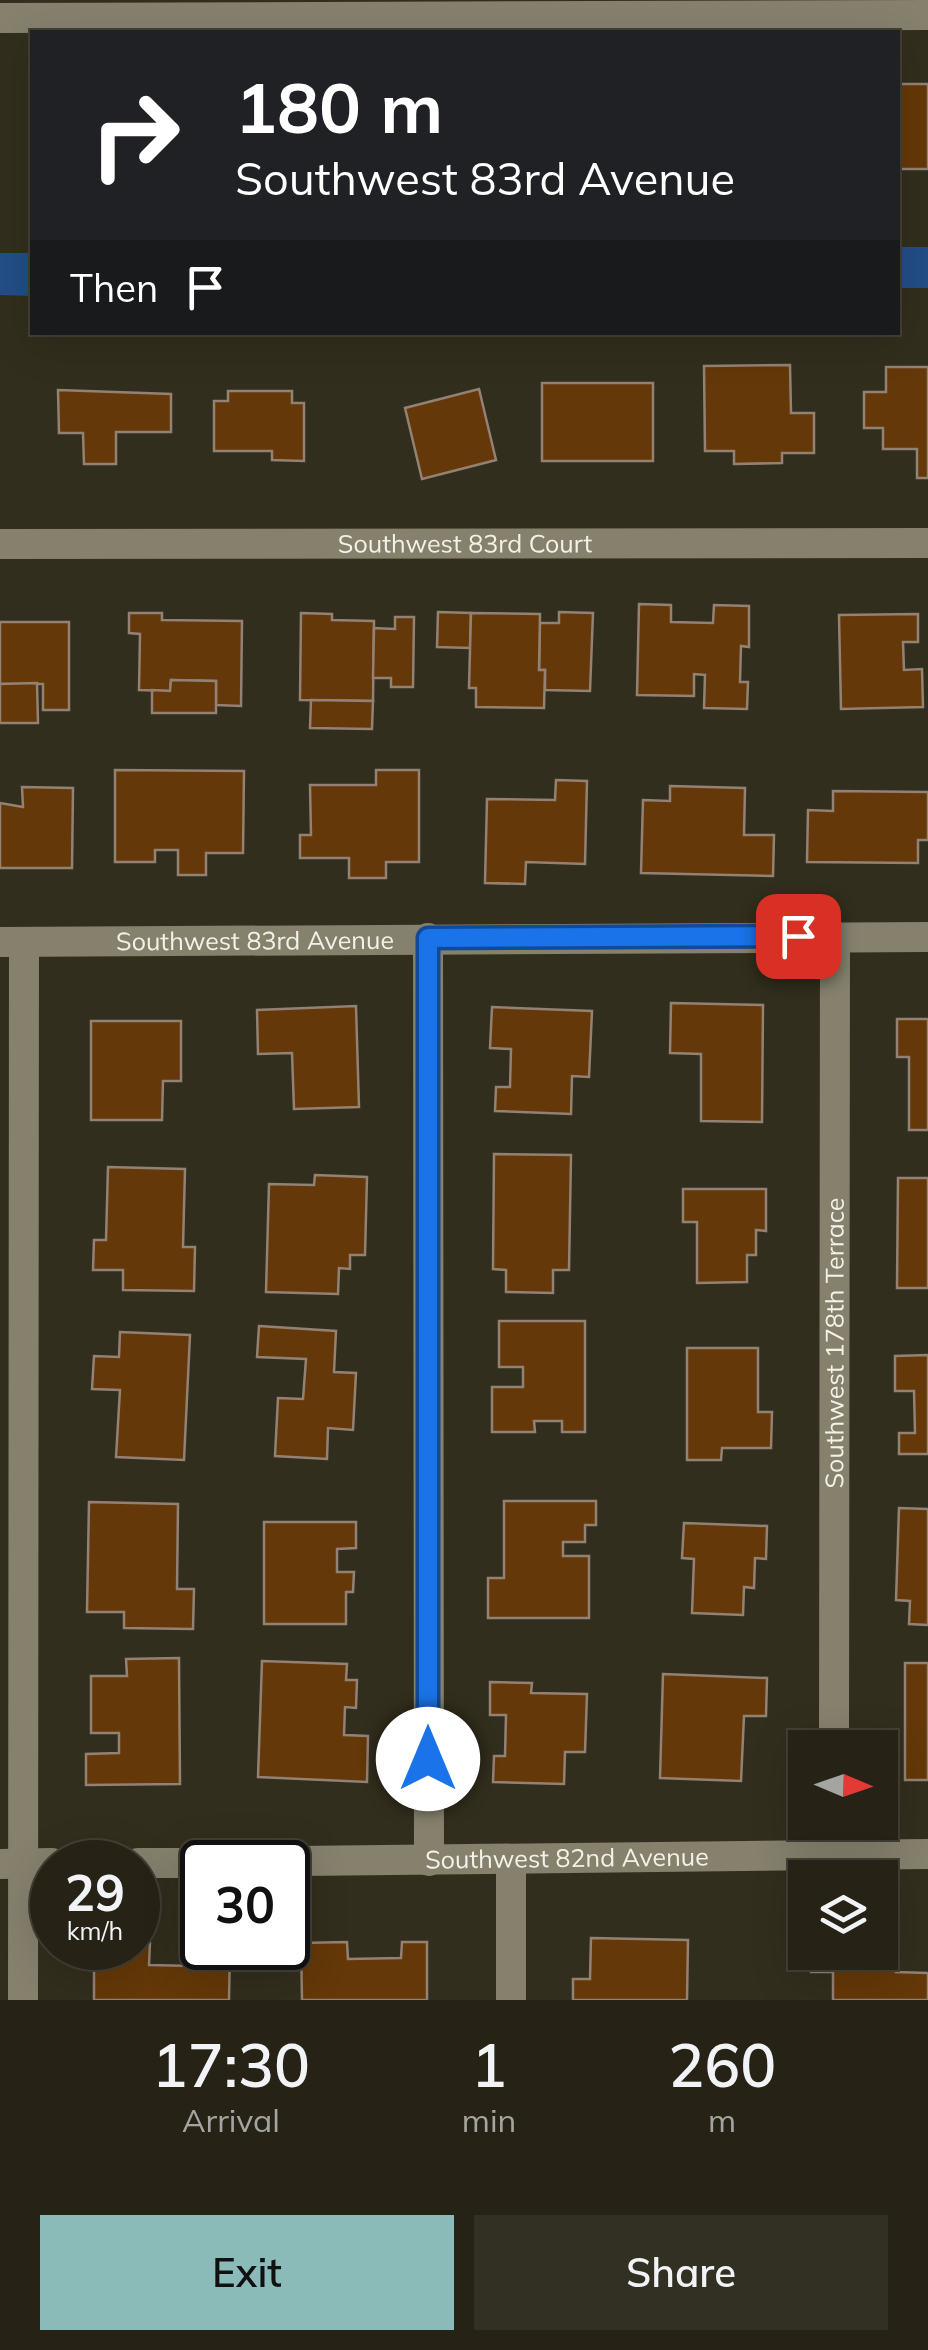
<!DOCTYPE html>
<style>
body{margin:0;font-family:Mulish,sans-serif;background:#322f23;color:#f1f3f6;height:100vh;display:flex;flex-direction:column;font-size:38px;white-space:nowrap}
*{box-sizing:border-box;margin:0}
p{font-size:32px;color:#a4a4a1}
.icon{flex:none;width:55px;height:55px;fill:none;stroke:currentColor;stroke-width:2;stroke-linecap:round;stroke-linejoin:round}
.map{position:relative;height:2000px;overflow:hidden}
.side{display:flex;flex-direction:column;background:#262216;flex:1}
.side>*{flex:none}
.banner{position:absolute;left:30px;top:30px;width:870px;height:305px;border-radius:0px;box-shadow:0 10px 40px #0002,0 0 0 2px #423f35;background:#202124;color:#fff;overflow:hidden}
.needle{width:65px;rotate:92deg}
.fabs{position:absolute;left:788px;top:1730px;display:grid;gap:20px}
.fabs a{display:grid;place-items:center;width:110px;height:110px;border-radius:0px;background:#262216;box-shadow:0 10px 40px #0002,0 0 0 2px #423f35;font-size:50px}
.speed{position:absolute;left:30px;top:1840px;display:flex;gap:20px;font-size:50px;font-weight:700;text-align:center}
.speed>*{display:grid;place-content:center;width:130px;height:130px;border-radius:50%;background:#262216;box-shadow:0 10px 40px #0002,0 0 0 2px #423f35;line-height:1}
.speed small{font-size:25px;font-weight:400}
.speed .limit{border:5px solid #111;border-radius:15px;background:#fff;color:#111}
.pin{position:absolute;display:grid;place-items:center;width:85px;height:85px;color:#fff;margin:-42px;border-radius:20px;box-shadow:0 5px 15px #0006}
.me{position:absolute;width:110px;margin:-55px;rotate:0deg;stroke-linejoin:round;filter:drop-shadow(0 0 8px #0008)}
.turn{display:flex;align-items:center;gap:35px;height:210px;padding:0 40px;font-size:45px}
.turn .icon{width:130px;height:130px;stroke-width:2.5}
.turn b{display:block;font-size:70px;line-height:85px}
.then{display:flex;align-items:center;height:95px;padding:0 40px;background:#0003;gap:20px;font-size:38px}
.eta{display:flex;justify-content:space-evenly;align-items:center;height:170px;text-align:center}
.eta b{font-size:60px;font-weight:600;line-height:70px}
.primary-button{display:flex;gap:20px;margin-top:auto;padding:20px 40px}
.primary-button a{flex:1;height:115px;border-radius:0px;background:#8bbbb9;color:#111;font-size:40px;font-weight:600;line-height:115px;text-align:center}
.primary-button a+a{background:#322f23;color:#f1f3f6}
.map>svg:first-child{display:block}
.water{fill:#224d86}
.building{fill:#643808;stroke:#938174;stroke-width:2.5}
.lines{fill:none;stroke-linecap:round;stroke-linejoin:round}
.minor{stroke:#85816d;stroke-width:30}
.route-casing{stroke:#114b97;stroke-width:25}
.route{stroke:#1a73e8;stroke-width:18}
.labels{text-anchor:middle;stroke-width:10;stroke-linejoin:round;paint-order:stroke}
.street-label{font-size:25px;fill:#f4f2e7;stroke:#18160f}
</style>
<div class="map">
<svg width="928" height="2000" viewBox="0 0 928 2000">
<rect width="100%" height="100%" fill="#322e1d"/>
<g class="water">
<rect x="898" y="247" width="30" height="41"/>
<polygon points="0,253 32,253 32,296 0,295"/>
</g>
<g class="building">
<rect x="898" y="84" width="30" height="85"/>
<polygon points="790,365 791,413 814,413 814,453 782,453 782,463 734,464 734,451 705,451 704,366"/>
<polygon points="886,367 928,367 928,478 917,478 917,449 883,449 883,428 864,428 864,392 886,392"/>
<rect x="542" y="383" width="111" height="78"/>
<polygon points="479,389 496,460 422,479 405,408"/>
<polygon points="58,390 171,394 171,432 116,432 116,464 84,464 83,433 59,433"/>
<polygon points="228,391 292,391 292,403 304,403 304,461 272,460 272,451 214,451 214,401 228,401"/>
<polygon points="639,604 671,605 671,622 713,623 714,605 749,606 749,647 741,646 740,682 748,682 747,709 704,708 705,675 694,674 694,696 637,695"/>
<polygon points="438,612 471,613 470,648 437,647"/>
<polygon points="559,612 593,613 590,691 545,690 545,670 539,670 540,623 559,623"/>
<polygon points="129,613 162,613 162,620 242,621 241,706 216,705 216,681 171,680 170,691 139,690 140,634 129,633"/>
<polygon points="301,613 332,614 332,620 374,621 373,701 300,700"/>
<polygon points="471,613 540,614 539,670 545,670 544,708 476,707 476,688 469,688"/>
<polygon points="918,614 918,642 903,642 904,670 922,669 923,707 841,709 839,615"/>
<polygon points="395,617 414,617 413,687 391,687 391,678 373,678 374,628 395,629"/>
<polygon points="0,622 69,622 69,710 43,710 43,684 0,684"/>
<polygon points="171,680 216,681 216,713 152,713 152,690 170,691"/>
<polygon points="37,683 38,723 0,723 0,684"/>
<polygon points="311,700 373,701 372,729 310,728"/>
<polygon points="115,770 244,771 243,853 206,853 206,875 178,875 178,850 155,850 155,862 115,862"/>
<polygon points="376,770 419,770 419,862 386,862 386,878 349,878 349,858 300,858 300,835 311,835 310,785 376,785"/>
<polygon points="556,780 587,781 585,864 526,862 525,884 485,883 487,799 555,800"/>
<polygon points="670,786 745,788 744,835 774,835 773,876 641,873 643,800 670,801"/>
<polygon points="22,787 73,788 72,868 0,868 0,803 23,807"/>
<polygon points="833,791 928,792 928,840 918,840 918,863 807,862 808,810 833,811"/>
<polygon points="671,1003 763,1005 762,1122 701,1121 701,1054 670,1053"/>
<polygon points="356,1006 359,1107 294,1109 292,1053 258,1054 257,1010"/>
<polygon points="492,1007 592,1011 589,1077 572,1076 571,1114 495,1111 496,1087 510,1087 511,1049 490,1048"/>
<polygon points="897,1019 928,1019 928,1130 909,1130 909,1057 897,1057"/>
<polygon points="91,1021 181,1021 181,1081 163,1081 162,1120 91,1120"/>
<polygon points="494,1154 571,1155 569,1270 553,1270 553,1293 506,1292 506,1270 493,1269"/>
<polygon points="108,1167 185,1169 183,1247 195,1247 194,1291 123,1290 123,1270 93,1270 94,1240 106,1240"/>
<polygon points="315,1175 367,1177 365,1255 350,1255 350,1269 339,1268 338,1294 266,1292 269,1184 314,1185"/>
<polygon points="898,1178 928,1178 928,1288 897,1288"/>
<polygon points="683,1189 766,1189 766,1231 756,1230 756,1255 747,1255 747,1282 697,1283 697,1222 683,1222"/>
<polygon points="499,1321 585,1321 585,1432 562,1432 562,1421 534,1421 535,1432 492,1432 492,1387 523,1387 523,1367 499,1367"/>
<polygon points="259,1326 336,1331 334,1372 356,1373 353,1430 328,1428 327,1459 275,1456 278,1398 303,1399 306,1359 257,1357"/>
<polygon points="120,1332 190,1335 184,1460 116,1457 120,1390 92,1389 94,1356 119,1357"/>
<polygon points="687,1348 758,1348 758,1412 772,1412 771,1448 722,1448 721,1460 687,1460"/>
<polygon points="928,1355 928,1454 899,1454 899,1433 915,1433 914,1391 895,1391 895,1356"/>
<polygon points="504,1501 596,1501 596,1525 585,1525 585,1542 563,1542 563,1556 589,1556 589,1618 488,1618 488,1578 504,1578"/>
<polygon points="89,1502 178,1504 177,1589 194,1589 193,1629 124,1628 124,1612 87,1612"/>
<polygon points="899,1508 928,1509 928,1625 909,1624 910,1601 896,1600"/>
<polygon points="264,1522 356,1522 356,1548 337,1549 337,1572 354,1572 353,1592 346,1592 346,1624 264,1624"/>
<polygon points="684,1523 767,1526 766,1559 755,1558 754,1588 744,1587 743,1615 692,1613 694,1559 682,1558"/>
<polygon points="179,1658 180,1784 86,1785 86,1754 119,1753 119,1733 91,1733 91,1676 127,1676 126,1659"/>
<polygon points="262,1661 347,1664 346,1680 357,1680 356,1708 345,1707 344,1735 368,1736 367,1782 258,1777"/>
<rect x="905" y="1663" width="23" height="117"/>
<polygon points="663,1674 767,1678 766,1716 744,1716 741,1781 660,1778"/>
<polygon points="490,1682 532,1683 531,1693 587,1694 585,1752 565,1752 564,1784 493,1782 494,1756 505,1756 506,1715 490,1715"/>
<polygon points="195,1936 202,1936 202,1948 230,1948 229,2000 94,2000 94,1948 150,1943 149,1965 194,1966"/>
<polygon points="591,1938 688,1940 687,2000 573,2000 573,1979 590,1979"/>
<polygon points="347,1942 348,1959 401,1958 402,1942 427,1942 427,2000 302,2000 301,1943"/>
<polygon points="880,1945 897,1945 896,1972 928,1973 928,2000 833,2000 833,1972 811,1972 812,1952 880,1952"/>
</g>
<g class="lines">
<g class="minor">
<polyline points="0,18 928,15"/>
<path id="s1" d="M 0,544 L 928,543"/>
<polyline points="428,938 429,1861"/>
<path id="s2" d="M 0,942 L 928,937"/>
<path id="s3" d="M 834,1748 L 835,936"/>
<polyline points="832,1856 834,1822"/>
<polyline points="511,1861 511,2000"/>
<path id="s4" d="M 205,1862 L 928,1854"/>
<polyline points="138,1863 202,1863"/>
<polyline points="0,1864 52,1863"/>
<polyline points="23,2000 24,942"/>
</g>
</g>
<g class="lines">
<g class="route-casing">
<polyline id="route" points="428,1759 428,938 798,936"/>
</g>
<use href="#route" class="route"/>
</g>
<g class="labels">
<g class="street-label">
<text dy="9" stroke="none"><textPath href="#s1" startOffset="465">Southwest 83rd Court</textPath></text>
<text dy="9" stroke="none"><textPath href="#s2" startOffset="255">Southwest 83rd Avenue</textPath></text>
<text dy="9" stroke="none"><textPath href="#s3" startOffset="405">Southwest 178th Terrace</textPath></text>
<text dy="9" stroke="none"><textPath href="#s4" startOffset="362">Southwest 82nd Avenue</textPath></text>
</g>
</g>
</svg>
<div class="fabs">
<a><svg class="needle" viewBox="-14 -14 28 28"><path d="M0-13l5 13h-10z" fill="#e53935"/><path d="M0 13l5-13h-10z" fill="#a4a4a1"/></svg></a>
<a><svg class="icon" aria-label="layers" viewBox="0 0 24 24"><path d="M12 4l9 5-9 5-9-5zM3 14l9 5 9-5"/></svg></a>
</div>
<div class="speed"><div>29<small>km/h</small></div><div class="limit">30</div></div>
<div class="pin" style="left:798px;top:936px;background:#d93025"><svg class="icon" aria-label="arrive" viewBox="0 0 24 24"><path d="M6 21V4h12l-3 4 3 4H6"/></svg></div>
<svg class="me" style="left:428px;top:1759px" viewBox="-20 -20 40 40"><circle r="19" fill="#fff"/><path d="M0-13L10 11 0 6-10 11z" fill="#1a73e8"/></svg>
<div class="banner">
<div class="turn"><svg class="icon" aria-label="right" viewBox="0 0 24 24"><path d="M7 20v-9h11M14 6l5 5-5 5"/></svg><div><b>180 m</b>Southwest 83rd Avenue</div></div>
<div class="then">Then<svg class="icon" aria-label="arrive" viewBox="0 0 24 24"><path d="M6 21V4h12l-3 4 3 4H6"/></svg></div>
</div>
</div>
<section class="side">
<div class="eta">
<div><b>17:30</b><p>Arrival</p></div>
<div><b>1</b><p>min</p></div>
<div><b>260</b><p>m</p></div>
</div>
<div class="primary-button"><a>Exit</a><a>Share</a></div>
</section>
